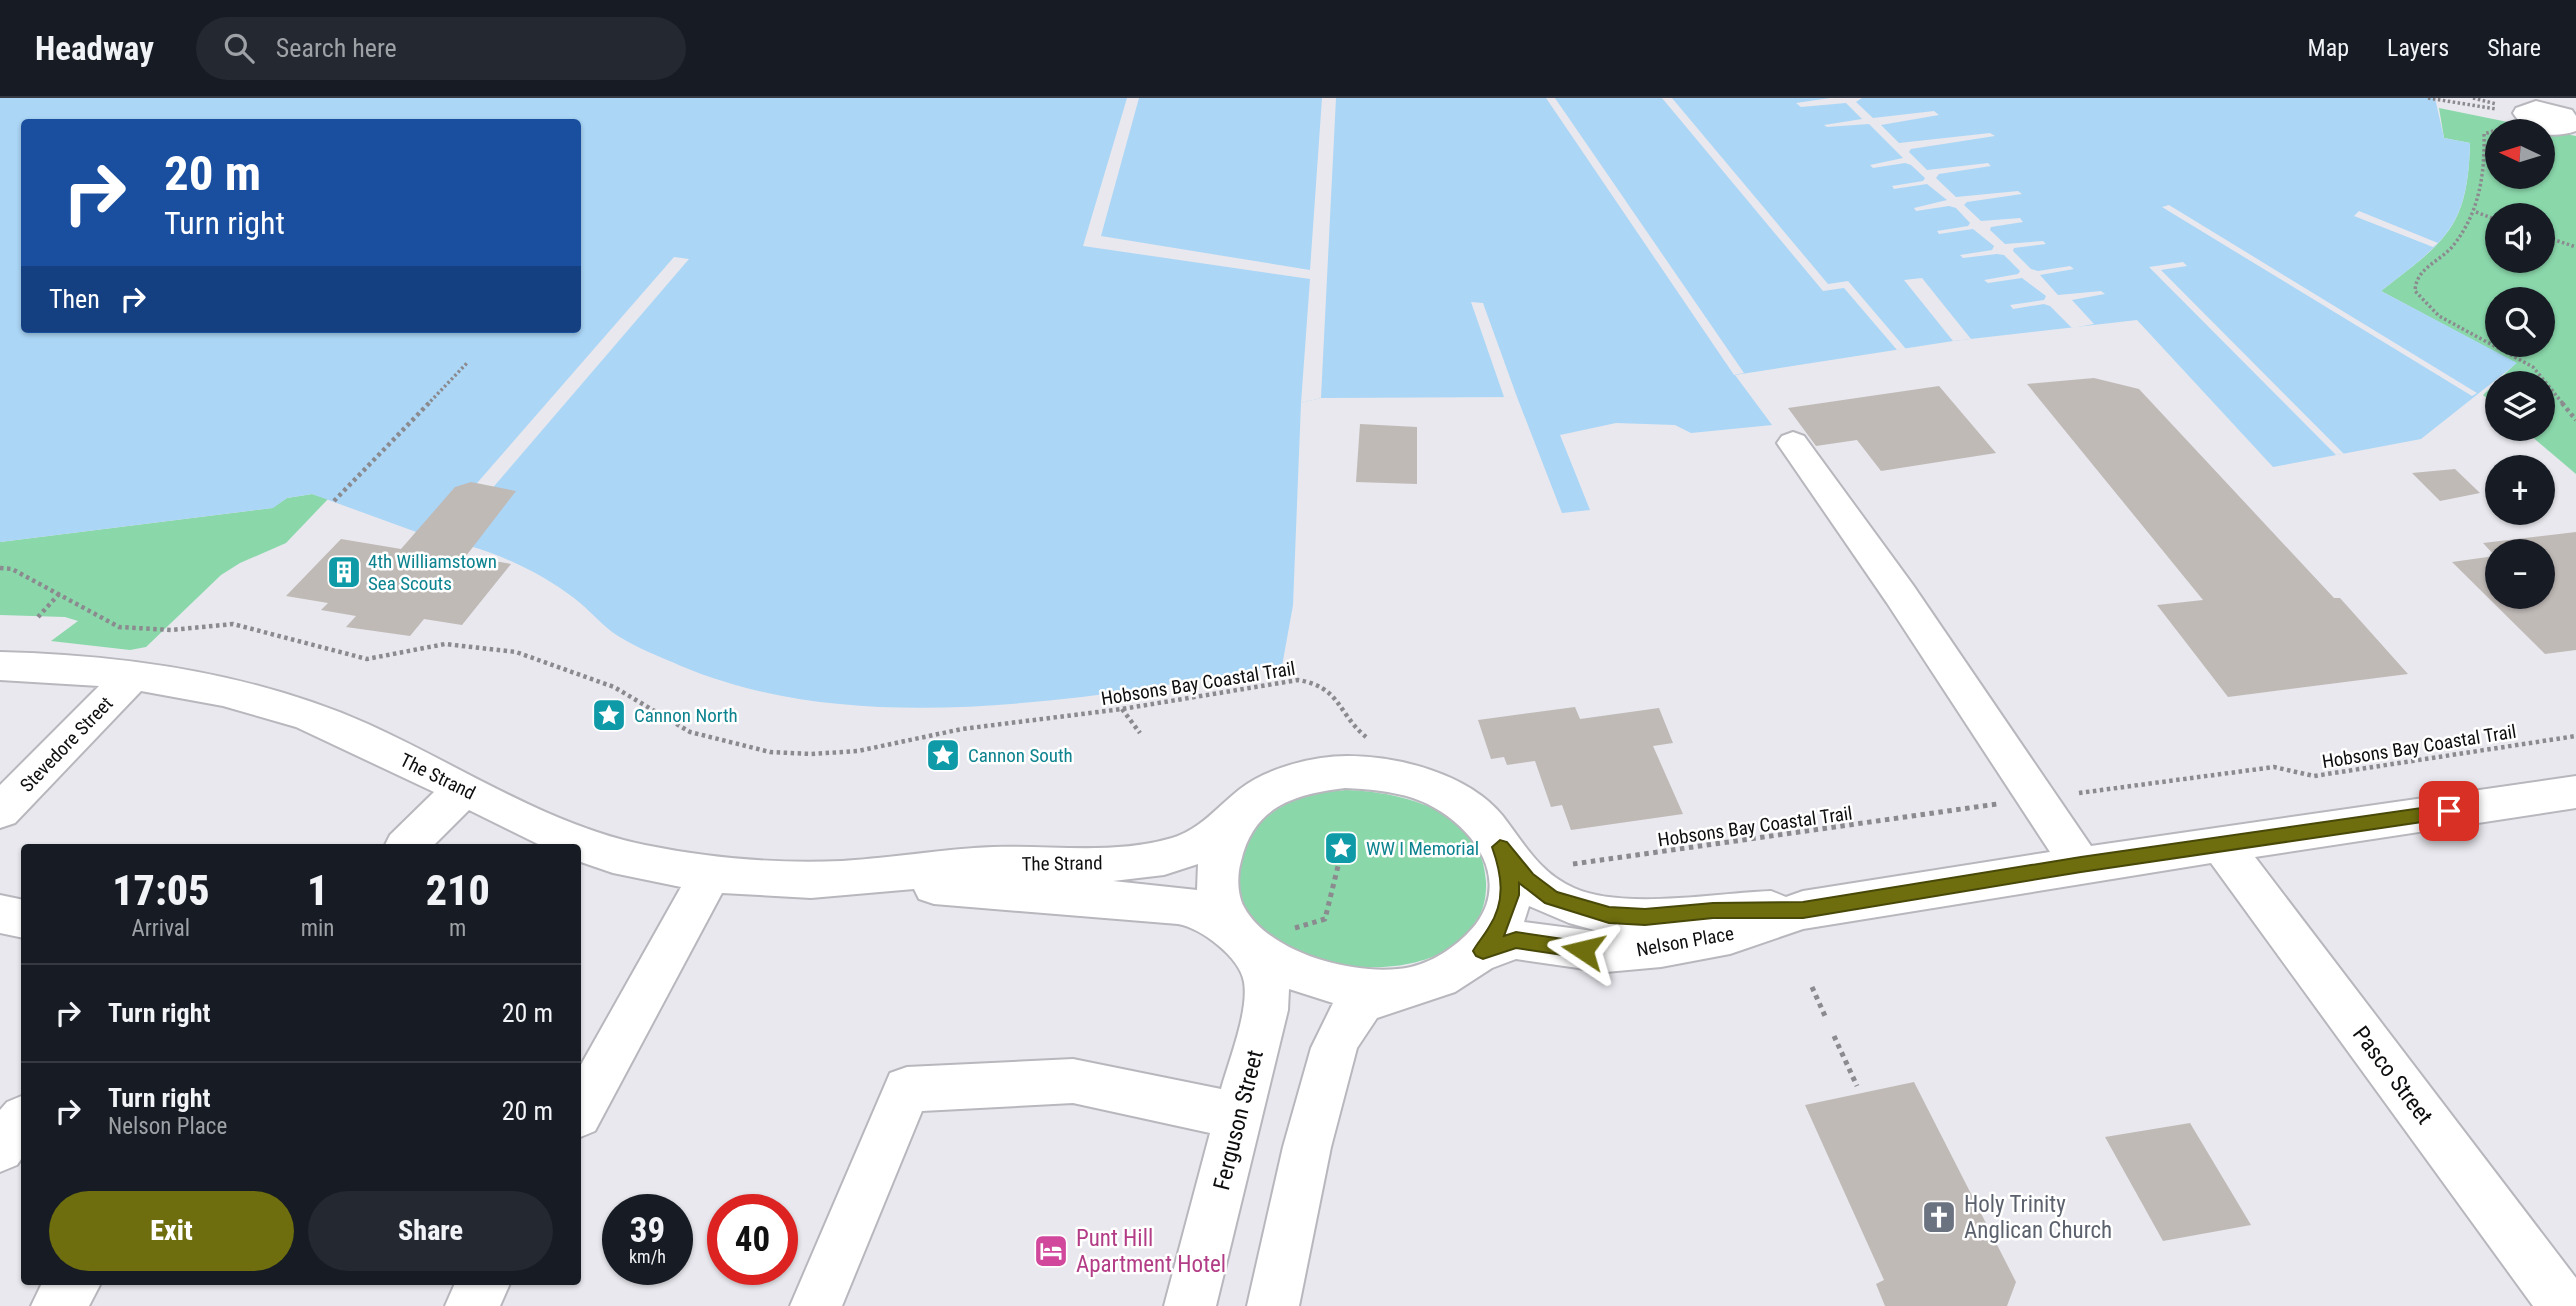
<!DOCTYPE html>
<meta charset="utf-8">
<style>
body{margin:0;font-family:"Roboto Condensed",sans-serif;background:#242831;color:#f1f3f6;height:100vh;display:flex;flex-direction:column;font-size:26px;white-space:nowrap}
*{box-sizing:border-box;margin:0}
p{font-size:23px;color:#9ea1a6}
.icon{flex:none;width:38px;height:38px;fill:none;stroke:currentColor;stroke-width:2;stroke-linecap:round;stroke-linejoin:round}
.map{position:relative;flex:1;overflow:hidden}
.drawer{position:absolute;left:21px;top:746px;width:560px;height:441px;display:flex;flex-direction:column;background:#171b24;border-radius:7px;box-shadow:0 2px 5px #0004}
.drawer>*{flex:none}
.top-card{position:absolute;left:21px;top:21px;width:560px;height:214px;border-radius:7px;box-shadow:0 2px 5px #0004;background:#1a4fa0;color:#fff;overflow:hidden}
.needle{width:46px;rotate:274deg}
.tools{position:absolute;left:2485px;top:21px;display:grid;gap:14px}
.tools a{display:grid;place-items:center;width:70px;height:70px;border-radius:50%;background:#171b24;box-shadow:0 2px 5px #0004;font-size:35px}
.speed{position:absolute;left:602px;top:1096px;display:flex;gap:14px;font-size:35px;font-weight:700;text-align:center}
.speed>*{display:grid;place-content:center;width:91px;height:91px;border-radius:50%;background:#171b24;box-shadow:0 2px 5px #0004;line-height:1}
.speed small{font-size:18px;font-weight:400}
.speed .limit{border:10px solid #d22;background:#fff;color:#111}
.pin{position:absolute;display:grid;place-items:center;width:60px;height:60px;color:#fff;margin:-30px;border-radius:14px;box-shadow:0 4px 10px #0006}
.me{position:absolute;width:77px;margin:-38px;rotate:280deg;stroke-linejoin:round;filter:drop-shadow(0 0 5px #0008)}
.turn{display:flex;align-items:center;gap:24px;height:147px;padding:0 28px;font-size:32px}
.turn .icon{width:91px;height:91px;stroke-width:2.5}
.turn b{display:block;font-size:49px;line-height:60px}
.then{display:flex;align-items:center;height:66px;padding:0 28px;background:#0003;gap:14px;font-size:26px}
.eta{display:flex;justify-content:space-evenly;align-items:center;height:119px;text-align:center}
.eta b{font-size:42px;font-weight:800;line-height:49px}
.primary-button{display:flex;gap:14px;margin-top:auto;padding:14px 28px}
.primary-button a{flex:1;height:80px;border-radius:42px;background:#6e6e0e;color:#fff;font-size:28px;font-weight:800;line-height:80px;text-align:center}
.primary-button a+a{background:#242831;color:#f1f3f6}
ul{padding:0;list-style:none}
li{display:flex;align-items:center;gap:21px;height:98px;padding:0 28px;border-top:2px solid #363941}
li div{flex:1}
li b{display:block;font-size:26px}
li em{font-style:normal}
header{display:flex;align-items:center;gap:42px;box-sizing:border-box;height:98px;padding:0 35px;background:#171b24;border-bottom:2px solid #363941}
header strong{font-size:33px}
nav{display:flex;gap:38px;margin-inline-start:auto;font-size:24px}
.search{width:490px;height:63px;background:#242831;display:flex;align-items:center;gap:18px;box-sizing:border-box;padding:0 24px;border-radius:38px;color:#9ea1a6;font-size:26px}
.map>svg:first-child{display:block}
.green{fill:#8ad7aa;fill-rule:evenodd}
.water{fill:#abd6f6;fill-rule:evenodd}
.pier{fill:#e8e8ee}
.building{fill:#c0bab7;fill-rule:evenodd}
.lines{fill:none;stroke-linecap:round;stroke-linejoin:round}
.minor-casing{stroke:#b7b7bd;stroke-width:4}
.path-far2{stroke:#8b8b8f;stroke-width:3.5;stroke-dasharray:2.5 2.5;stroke-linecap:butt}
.path-far1{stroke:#8b8b8f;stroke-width:4.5;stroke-dasharray:3.5 3.5;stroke-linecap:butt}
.path{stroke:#8b8b8f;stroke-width:5;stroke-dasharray:4.5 4.5;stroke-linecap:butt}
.minor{fill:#fff;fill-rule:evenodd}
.route{fill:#6e6e0e;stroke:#484809;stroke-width:2}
.labels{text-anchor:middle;stroke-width:5;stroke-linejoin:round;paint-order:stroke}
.culture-label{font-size:19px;fill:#0d838f;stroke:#fff;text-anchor:start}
.street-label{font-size:19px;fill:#0e0e10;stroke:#fff}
.near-street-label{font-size:23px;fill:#0e0e10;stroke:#fff}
.near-worship-label{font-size:23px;fill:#5b616d;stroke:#fff;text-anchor:start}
.near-hotel-label{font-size:23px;fill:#b23c85;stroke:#fff;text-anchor:start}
</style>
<header>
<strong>Headway</strong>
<div class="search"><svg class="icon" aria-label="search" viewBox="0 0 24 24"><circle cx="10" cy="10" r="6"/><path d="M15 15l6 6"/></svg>Search here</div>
<nav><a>Map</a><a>Layers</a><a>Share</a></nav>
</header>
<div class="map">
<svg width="2576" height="1208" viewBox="0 0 2576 1208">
<rect width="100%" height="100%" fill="#e8e8ee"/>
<g class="green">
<path d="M 2439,10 L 2576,38 L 2576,376 L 2523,331 L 2543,331 L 2543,285 L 2497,285 L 2497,309 L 2483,297 L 2516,265 L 2381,193 C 2445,143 2468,131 2470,45 L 2444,40 ZM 2497,33 L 2543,33 L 2543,79 L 2497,79 ZM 2497,117 L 2543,117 L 2543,163 L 2497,163 ZM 2497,201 L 2543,201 L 2543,247 L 2497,247 Z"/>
<polygon points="312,396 328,401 286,445 240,465 221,477 146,549 130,552 51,543 78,523 65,519 0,517 0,444 272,410 287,400"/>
<path d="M 1346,692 C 1403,694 1483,713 1486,784 C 1491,919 1189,884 1246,748 C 1263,707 1306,695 1346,692 Z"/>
</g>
<path class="water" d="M 0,0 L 2435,0 L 2444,40 L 2470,45 C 2468,130 2445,143 2381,193 L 2517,265 L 2421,341 L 2273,369 L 2137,222 L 1953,243 L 1735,277 L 1772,327 L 1691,335 L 1675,327 L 1616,325 L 1560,337 L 1590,412 L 1562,415 L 1517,299 L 1321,300 L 1301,305 L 1293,507 L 1282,568 C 1094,599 862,644 681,568 C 661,559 637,550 618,538 C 602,528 590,512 574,500 C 533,469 481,447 430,439 L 312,396 L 287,400 L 273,410 L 0,444 ZM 24,24 L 578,24 L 578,231 L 24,231 Z"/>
<g class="pier">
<polygon points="1127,0 1139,0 1101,138 1310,172 1322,0 1336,0 1321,300 1301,305 1310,181 1083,148"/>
<polygon points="1546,0 1555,0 1744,275 1734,277"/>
<polygon points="1662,0 1672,0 1828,186 1848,183 1906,251 1897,252 1844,190 1823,193"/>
<polygon points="1830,0 1862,0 1856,4 1873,20 1934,13 1939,17 1881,27 1899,45 1990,35 1995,38 1911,51 1909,54 1927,72 1988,65 1991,68 1939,76 1936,80 1956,99 2018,93 2022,96 1967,104 1964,107 1981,123 2020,120 2023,124 1991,129 1990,132 2005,146 2043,143 2046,146 2014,150 2013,153 2031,171 2038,173 2070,168 2074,171 2040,177 2058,197 2101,193 2105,196 2072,202 2094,226 2072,230 2050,208 2044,206 2013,211 2010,207 2044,202 2046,198 2022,180 1988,185 1984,182 2018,176 2020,173 2004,157 1997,156 1963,160 1960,157 1992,152 1994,148 1973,131 1939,136 1937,133 1968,128 1970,125 1956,110 1949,108 1916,113 1914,110 1947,102 1927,86 1894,91 1892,88 1923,83 1925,80 1911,67 1905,65 1873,70 1870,67 1903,60 1869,26 1827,29 1824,27 1862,21 1846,5 1801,9 1796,5"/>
<polygon points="2169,107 2477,295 2472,298 2162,109"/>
<polygon points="2359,113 2438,145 2433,149 2354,118"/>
<polygon points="674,159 689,161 448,442 430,439"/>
<polygon points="2183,164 2187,168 2161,172 2344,356 2336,357 2149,169"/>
<polygon points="1922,180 1971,241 1953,243 1904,182"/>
<polygon points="1471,204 1483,205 1517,299 1504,299"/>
</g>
<g class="building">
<polygon points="2094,280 2139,291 2334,500 2340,500 2408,576 2228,599 2157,507 2203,502 2027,286"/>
<polygon points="1939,288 1996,355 1881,373 1857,342 1816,348 1788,310"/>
<polygon points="1360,326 1417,329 1417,386 1356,384"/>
<polygon points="2455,371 2480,395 2440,403 2412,375"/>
<polygon points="471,384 516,393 466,458 511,466 462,527 424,521 410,538 346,529 356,518 321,512 328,505 286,498 341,441 401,451 455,389"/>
<path d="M 2576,434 L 2576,552 L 2545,556 L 2452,464 L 2495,458 L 2483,445 ZM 2497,453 L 2543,453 L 2543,499 L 2497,499 Z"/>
<polygon points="1575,609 1580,621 1659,610 1673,645 1653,648 1683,716 1571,732 1562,707 1551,709 1535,663 1507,667 1504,659 1491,661 1478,622"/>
<polygon points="1914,984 2016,1184 2007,1208 1885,1208 1876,1186 1884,1182 1805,1007"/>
<polygon points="2190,1025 2251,1127 2163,1143 2105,1039"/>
</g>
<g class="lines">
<g class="minor-casing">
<g id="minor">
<path d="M 2536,3 L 2572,12 L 2576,18 L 2576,33 C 2552,41 2527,37 2513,15 L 2516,10 Z"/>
<path d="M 1793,334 L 1804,338 L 1913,487 L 2091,748 L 2576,678 L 2576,710 L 2255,759 L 2576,1180 L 2576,1208 L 2533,1208 L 2211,765 L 1803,831 L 1730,856 L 1661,869 L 1606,874 L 1516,861 L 1492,870 L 1455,894 L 1377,920 L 1357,950 L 1331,1049 L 1299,1208 L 1247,1208 L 1283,1049 L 1311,950 L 1333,905 L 1289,891 L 1288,912 L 1216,1208 L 1164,1208 L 1210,1035 L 1073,1005 L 922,1013 L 842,1208 L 790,1208 L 890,975 L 907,969 L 1073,961 L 1221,991 C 1229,962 1249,913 1244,884 C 1240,859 1201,830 1178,826 L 934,806 L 919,801 L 914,791 L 811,800 L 722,795 L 595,1033 L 578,1040 L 578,972 L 681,789 L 613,775 L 578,763 L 578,749 L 544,749 L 469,712 L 432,749 L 384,749 L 390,737 L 434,694 L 296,629 L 223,608 L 141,593 L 15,725 L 0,730 L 0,687 L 99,588 L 0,582 L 0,554 C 126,557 253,575 368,626 C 459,667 547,727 645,747 C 709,760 776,766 842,763 C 893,760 942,751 993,749 C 1051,747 1115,757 1172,740 C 1201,731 1217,709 1240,691 C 1267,670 1313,658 1347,658 C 1399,658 1468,676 1502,717 C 1524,745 1539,775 1574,790 C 1623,812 1717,795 1771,793 L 1786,799 L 1803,793 L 2050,754 L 1887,505 L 1777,345 L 1782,338 ZM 1345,690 C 1368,691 1391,693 1413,700 C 1463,717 1515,774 1476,826 C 1460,846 1436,863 1411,869 C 1361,880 1270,857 1244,809 C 1237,796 1237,777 1241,763 C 1254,708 1295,696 1345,690 ZM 1198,766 L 1197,792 L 1113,783 L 1164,777 ZM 1529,808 L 1569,825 L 1601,834 L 1524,824 Z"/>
<polygon points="0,797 24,802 24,840 0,835"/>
<polygon points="24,997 24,1057 17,1067 0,1074 0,1012 7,1004"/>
<polygon points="43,1183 102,1183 89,1208 31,1208"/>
<polygon points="456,1183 511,1183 500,1208 445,1208"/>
</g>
</g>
<g class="path-far2">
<polyline points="2428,0 2496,11"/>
<polyline points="2473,0 2496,6"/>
<path d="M 2503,30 L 2484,36 C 2485,77 2479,116 2452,149 C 2439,164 2416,170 2415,193 L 2439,218 L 2533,269 L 2564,307"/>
<polyline points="2476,114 2497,122"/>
<polyline points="2543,138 2576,149"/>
<polyline points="427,307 467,265"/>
</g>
<g class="path-far1">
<polyline points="2562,305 2576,322"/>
<polyline points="334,403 429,305"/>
<path d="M 0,470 L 12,471 L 119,529 L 171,532 L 233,526 L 367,561 L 445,546 L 516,554 L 614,589 L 690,634 L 770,654 L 811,656 L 858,653 L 962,631 L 1122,611 L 1298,582 C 1341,589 1337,615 1366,639"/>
<polyline points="38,519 59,496"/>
<polyline points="1122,611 1140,635"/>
<polyline points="2079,695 2274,669 2314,678 2576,638"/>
</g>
<g class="path">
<polyline points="1573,766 1997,706"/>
<polyline points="1295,830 1325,821 1340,760"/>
<polyline points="1812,889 1825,918"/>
<polyline points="1834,938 1857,988"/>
</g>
<use href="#minor" class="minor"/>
</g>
<path class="route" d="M 2449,706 L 2457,713 L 2449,720 L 2081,774 L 1803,820 L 1713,820 L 1645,827 L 1609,825 L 1545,805 L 1519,785 L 1519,797 L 1504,838 L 1516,834 L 1583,844 L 1589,847 L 1592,852 L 1589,858 L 1583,860 L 1516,850 L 1483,861 L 1476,858 L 1473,853 C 1478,844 1484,838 1489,829 C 1506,803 1502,777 1492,749 L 1500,742 L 1507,744 L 1533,776 L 1557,794 L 1609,809 L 1645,811 L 1713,805 L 1803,804 L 2081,759 Z"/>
<defs>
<g id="building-square" transform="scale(1.75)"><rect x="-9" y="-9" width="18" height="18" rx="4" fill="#0f9aa8" stroke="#fff"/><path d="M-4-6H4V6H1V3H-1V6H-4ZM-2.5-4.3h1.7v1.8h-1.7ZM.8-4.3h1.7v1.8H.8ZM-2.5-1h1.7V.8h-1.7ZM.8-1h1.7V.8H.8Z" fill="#fff"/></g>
<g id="sight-square" transform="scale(1.75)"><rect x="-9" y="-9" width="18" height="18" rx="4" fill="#0f9aa8" stroke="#fff"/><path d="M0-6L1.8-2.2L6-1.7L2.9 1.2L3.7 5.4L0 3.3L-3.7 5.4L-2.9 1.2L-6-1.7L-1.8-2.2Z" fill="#fff"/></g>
<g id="church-square" transform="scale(1.75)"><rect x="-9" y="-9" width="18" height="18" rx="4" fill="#6b7280" stroke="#fff"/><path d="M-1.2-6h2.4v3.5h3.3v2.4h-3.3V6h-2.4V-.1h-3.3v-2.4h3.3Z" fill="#fff"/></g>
<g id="hotel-square" transform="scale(1.75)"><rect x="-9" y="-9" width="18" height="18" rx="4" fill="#d1479c" stroke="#fff"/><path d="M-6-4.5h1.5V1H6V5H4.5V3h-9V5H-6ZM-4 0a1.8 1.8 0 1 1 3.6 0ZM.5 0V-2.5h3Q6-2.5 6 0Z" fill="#fff"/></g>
</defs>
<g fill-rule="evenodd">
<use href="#building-square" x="344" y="474"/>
<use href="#sight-square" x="609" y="617"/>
<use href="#sight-square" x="943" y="657"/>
<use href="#sight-square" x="1341" y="750"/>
<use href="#church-square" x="1939" y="1119"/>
<use href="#hotel-square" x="1051" y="1153"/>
</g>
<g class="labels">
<g class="culture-label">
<text x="368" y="470">4th Williamstown<tspan x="368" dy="22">Sea Scouts</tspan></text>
<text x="634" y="624">Cannon North</text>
<text x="968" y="664">Cannon South</text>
<text x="1366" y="757">WW I Memorial</text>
</g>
<g class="street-label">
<text transform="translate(1198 585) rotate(-9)" y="7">Hobsons Bay Coastal Trail</text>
<text transform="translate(66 646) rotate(-46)" y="7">Stevedore Street</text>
<text transform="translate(2419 648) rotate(-9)" y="7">Hobsons Bay Coastal Trail</text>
<text transform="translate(438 678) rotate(26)" y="7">The Strand</text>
<text transform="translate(1755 728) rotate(-8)" y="7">Hobsons Bay Coastal Trail</text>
<text transform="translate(1062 765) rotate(-1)" y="7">The Strand</text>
<text transform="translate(1685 843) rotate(-10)" y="7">Nelson Place</text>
</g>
<g class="near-street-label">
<text transform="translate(2393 977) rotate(53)" y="8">Pasco Street</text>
<text transform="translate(1238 1022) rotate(-76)" y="8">Ferguson Street</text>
</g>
<g class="near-worship-label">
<text x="1964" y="1114">Holy Trinity<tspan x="1964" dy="26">Anglican Church</tspan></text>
</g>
<g class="near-hotel-label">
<text x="1076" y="1148">Punt Hill<tspan x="1076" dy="26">Apartment Hotel</tspan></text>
</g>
</g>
</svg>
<div class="tools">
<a><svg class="needle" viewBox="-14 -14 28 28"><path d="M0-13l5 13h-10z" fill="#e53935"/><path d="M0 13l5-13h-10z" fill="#9ea1a6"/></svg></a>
<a><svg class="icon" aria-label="sound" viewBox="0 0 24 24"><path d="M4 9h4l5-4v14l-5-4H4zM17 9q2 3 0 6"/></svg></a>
<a><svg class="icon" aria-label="search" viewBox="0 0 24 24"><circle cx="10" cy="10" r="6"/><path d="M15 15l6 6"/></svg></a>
<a><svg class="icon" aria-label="layers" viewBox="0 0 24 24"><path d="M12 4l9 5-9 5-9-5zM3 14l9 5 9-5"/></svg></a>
<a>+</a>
<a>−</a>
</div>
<div class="speed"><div>39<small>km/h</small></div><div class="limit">40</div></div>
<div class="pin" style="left:2449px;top:713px;background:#d93025"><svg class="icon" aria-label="arrive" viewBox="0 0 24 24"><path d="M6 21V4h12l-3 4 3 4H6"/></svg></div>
<svg class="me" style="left:1583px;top:852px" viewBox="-20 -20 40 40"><path d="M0-17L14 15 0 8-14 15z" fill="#6e6e0e" stroke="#fff" stroke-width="4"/></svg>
<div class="top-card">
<div class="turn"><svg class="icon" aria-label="right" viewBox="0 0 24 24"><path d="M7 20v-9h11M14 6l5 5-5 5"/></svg><div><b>20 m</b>Turn right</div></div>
<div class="then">Then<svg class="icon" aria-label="right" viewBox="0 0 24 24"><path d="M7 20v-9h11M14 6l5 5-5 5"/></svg></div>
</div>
<section class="drawer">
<div class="eta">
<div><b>17:05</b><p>Arrival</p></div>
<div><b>1</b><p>min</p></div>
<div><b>210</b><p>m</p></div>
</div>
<ul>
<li><svg class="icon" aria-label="right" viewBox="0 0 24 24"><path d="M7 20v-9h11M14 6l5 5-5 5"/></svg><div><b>Turn right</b></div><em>20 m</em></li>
<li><svg class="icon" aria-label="right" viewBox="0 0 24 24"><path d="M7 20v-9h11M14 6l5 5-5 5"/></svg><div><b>Turn right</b><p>Nelson Place</p></div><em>20 m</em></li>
</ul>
<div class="primary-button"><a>Exit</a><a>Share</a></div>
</section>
</div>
